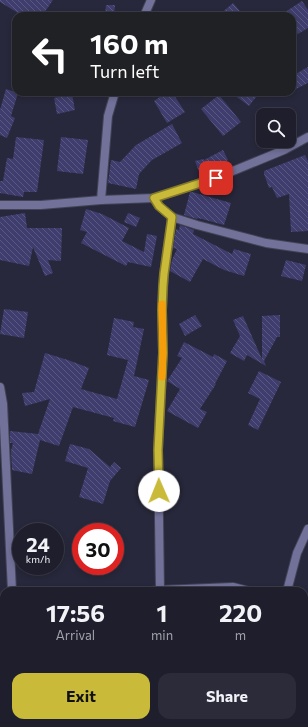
<!DOCTYPE html>
<style>
body{margin:0;font-family:Commissioner,sans-serif;background:#2b2b39;color:#f1f3f6;height:100vh;display:flex;flex-direction:column;font-size:15px;white-space:nowrap}
*{box-sizing:border-box;margin:0}
p{font-size:13px;color:#a1a2aa}
.icon{flex:none;width:22px;height:22px;fill:none;stroke:currentColor;stroke-width:2;stroke-linecap:round;stroke-linejoin:round}
.map{position:relative;flex:1;overflow:hidden}
.details{position:absolute;left:0px;top:587px;width:308px;height:140px;display:flex;flex-direction:column;background:#1e1e2d;border-radius:12px 12px 0 0;box-shadow:0 2px 6px #0003,0 0 0 1px #3c3c49}
.details>*{flex:none}
.banner{position:absolute;left:12px;top:12px;width:284px;height:84px;border-radius:12px;box-shadow:0 2px 6px #0003,0 0 0 1px #3c3c49;background:#202124;color:#fff;overflow:hidden}
.controls{position:absolute;left:256px;top:108px;display:grid;gap:8px}
.controls a{display:grid;place-items:center;width:40px;height:40px;border-radius:8px;background:#1e1e2d;box-shadow:0 2px 6px #0003,0 0 0 1px #3c3c49;font-size:20px}
.speed{position:absolute;left:12px;top:523px;display:flex;gap:8px;font-size:20px;font-weight:700;text-align:center}
.speed>*{display:grid;place-content:center;width:52px;height:52px;border-radius:50%;background:#1e1e2d;box-shadow:0 2px 6px #0003,0 0 0 1px #3c3c49;line-height:1}
.speed small{font-size:10px;font-weight:400}
.speed .limit{border:6px solid #d22;background:#fff;color:#111}
.pin{position:absolute;display:grid;place-items:center;width:34px;height:34px;color:#fff;margin:-17px;border-radius:8px;box-shadow:0 2px 6px #0006}
.me{position:absolute;width:44px;margin:-22px;rotate:359deg;stroke-linejoin:round;filter:drop-shadow(0 0 3px #0008)}
.turn{display:flex;align-items:center;gap:14px;height:84px;padding:0 12px;font-size:18px}
.turn .icon{width:52px;height:52px;stroke-width:2.5}
.turn b{display:block;font-size:28px;line-height:34px}
.eta{display:flex;justify-content:space-evenly;align-items:center;height:68px;text-align:center}
.eta b{font-size:24px;font-weight:700;line-height:28px}
.action{display:flex;gap:8px;margin-top:auto;padding:8px 12px}
.action a{flex:1;height:46px;border-radius:12px;background:#c9ba3a;color:#111;font-size:16px;font-weight:700;line-height:46px;text-align:center}
.action a+a{background:#2b2b39;color:#f1f3f6}
.map>svg:first-child{display:block}
.building{fill:url(#building-back-hatch)}
.lines{fill:none;stroke-linecap:round;stroke-linejoin:round}
.minor-casing{stroke:#434356;stroke-width:10}
.minor{stroke:#71719a;stroke-width:8}
.route-casing{stroke:#837926;stroke-width:10}
.route{stroke:#c9ba3a;stroke-width:7}
.slow{stroke:#f59e0b;stroke-width:7}
</style>
<div class="map">
<svg width="308" height="727" viewBox="0 0 308 727">
<defs>
<pattern id="building-back-hatch" width="6" height="6" patternUnits="userSpaceOnUse"><rect width="6" height="6" fill="#3f3d6d"/><path d="M-1 5l2 2M0 0l6 6M5-1l2 2" fill="none" stroke="#5a5881"/></pattern>
</defs>
<rect width="100%" height="100%" fill="#28283c"/>
<g class="building">
<polygon points="0,0 53,0 42,16 23,16 0,2"/>
<polygon points="302,1 308,10 308,28 298,34 292,25 292,16 279,16"/>
<polygon points="233,3 244,16 218,16"/>
<polygon points="106,5 115,5 114,16 105,16"/>
<polygon points="308,67 308,83 292,91 292,76"/>
<polygon points="6,89 18,93 11,116 15,118 7,138 0,135 0,110"/>
<polygon points="158,92 172,92 185,112 167,123 154,101 161,96"/>
<polygon points="230,92 260,92 249,106"/>
<polygon points="72,94 75,110 57,114 54,98"/>
<polygon points="219,95 241,122 223,136 201,109"/>
<polygon points="172,124 182,143 152,160 139,174 136,189 108,183 111,160 120,162 136,145"/>
<polygon points="16,137 44,140 37,192 24,192 23,197 0,193 0,181 3,181 7,158 13,159"/>
<polygon points="61,137 88,140 83,174 57,171"/>
<polygon points="223,150 228,160 217,166 199,172 195,161 204,159 204,160"/>
<polygon points="305,155 308,161 308,231 291,232 289,194 277,198 272,187 269,188 264,174 264,171"/>
<polygon points="190,192 192,192 231,203 224,225 198,218 197,219 184,215"/>
<polygon points="86,209 102,214 129,228 122,241 144,252 147,234 157,236 151,267 128,262 126,266 81,243 87,232 80,230"/>
<polygon points="25,213 27,228 62,228 61,261 48,260 53,273 45,276 33,247 29,266 0,260 0,217"/>
<polygon points="128,213 140,218 136,227 124,222"/>
<polygon points="180,225 194,230 193,234 232,254 234,249 251,254 244,276 224,270 203,259 190,282 170,271 172,260 177,249 173,248 176,229 179,230"/>
<polygon points="286,260 306,265 302,281 281,276"/>
<polygon points="4,309 28,312 24,338 0,334"/>
<polygon points="195,315 202,326 185,336 179,324"/>
<polygon points="280,315 280,337 277,337 264,361 266,366 247,355 244,361 230,353 240,336 233,320 243,316 262,359 262,316"/>
<polygon points="114,318 134,322 133,327 144,329 134,376 149,380 135,427 113,421 114,418 73,407 59,446 40,440 32,474 12,470 11,451 13,443 10,443 10,431 38,434 50,399 25,406 22,393 34,392 45,353 68,360 89,368 81,389 117,399 128,360 107,355"/>
<polygon points="184,342 213,357 214,354 227,361 215,384 216,384 200,409 207,412 198,428 167,411 180,389 167,381 182,358 177,356"/>
<polygon points="259,371 281,382 258,430 248,425 260,399 248,393"/>
<polygon points="70,444 89,449 110,467 114,462 121,468 110,481 103,504 79,497 88,468 65,461"/>
</g>
<g class="lines">
<g class="minor-casing">
<g id="minor">
<polyline points="144,16 151,0"/>
<polyline points="154,198 159,206 172,217 197,225 266,243 308,249"/>
<polyline points="101,200 108,116 115,92"/>
<polyline points="0,205 41,205 101,200 154,198 216,178 284,150 308,137"/>
<polyline points="0,387 3,404 12,591"/>
<polyline points="160,590 158,450 163,353 162,310 164,274 172,217"/>
<polyline points="152,591 160,590 233,587 249,591"/>
<polyline points="287,591 297,553 308,529"/>
<polyline points="304,607 308,608"/>
<polyline points="0,624 4,623"/>
<polyline points="304,647 308,638"/>
<polyline points="245,727 246,723"/>
</g>
</g>
<use href="#minor" class="minor"/>
</g>
<g class="lines">
<g class="route-casing">
<polyline id="route" points="159,491 158,450 163,353 162,310 163,286 164,274 172,217 159,206 154,198 216,178"/>
</g>
<use href="#route" class="route"/>
<polyline class="slow" points="162,377 163,353 162,304"/>
</g>
</svg>
<div class="controls">
<a><svg class="icon" aria-label="search" viewBox="0 0 24 24"><circle cx="10" cy="10" r="6"/><path d="M15 15l6 6"/></svg></a>
</div>
<div class="speed"><div>24<small>km/h</small></div><div class="limit">30</div></div>
<div class="pin" style="left:216px;top:178px;background:#d93025"><svg class="icon" aria-label="arrive" viewBox="0 0 24 24"><path d="M6 21V4h12l-3 4 3 4H6"/></svg></div>
<svg class="me" style="left:159px;top:491px" viewBox="-20 -20 40 40"><circle r="19" fill="#fff"/><path d="M0-13L10 11 0 6-10 11z" fill="#c9ba3a"/></svg>
<div class="banner">
<div class="turn"><svg class="icon" aria-label="left" viewBox="0 0 24 24"><path d="M17 20v-9H6M10 6l-5 5 5 5"/></svg><div><b>160 m</b>Turn left</div></div>
</div>
<section class="details">
<div class="eta">
<div><b>17:56</b><p>Arrival</p></div>
<div><b>1</b><p>min</p></div>
<div><b>220</b><p>m</p></div>
</div>
<div class="action"><a>Exit</a><a>Share</a></div>
</section>
</div>
